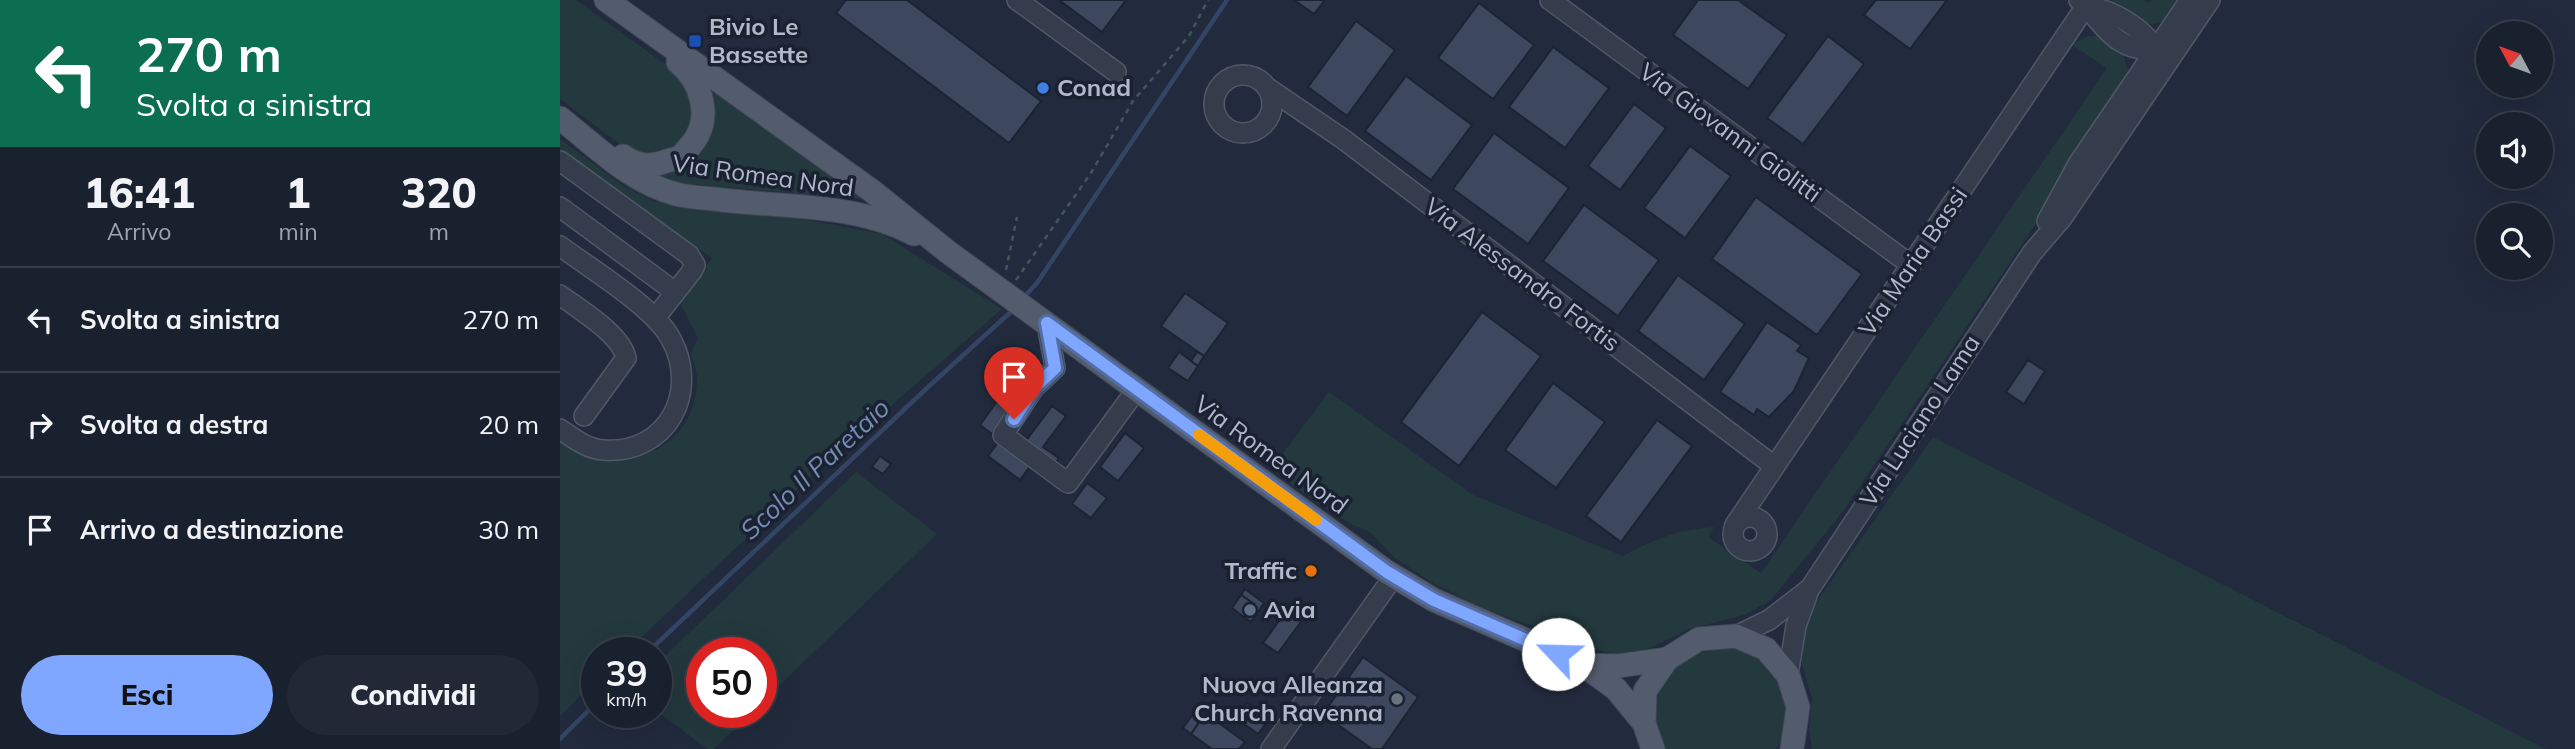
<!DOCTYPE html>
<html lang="it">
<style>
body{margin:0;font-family:Mulish,sans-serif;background:#222836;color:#f1f3f6;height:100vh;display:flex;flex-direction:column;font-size:26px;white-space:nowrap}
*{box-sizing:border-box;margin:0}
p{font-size:23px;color:#9fa3aa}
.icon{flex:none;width:38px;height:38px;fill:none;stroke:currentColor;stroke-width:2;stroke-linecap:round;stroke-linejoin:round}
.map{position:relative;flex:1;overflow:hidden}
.details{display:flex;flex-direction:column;background:#19202e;width:560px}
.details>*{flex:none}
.guide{background:#0b6e4f;color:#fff;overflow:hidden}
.needle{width:46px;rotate:311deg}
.tools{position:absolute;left:1916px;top:21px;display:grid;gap:14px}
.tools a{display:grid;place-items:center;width:77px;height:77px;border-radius:50%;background:#19202e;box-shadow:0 7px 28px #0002,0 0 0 2px #373e4a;font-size:35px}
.speed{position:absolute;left:21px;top:637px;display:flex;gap:14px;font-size:35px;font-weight:700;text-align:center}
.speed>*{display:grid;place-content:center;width:91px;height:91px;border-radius:50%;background:#19202e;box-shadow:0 7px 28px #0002,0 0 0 2px #373e4a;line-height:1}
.speed small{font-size:18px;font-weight:400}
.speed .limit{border:10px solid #d22;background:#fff;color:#111}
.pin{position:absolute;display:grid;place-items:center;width:60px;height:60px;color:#fff;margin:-72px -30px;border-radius:50% 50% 50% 0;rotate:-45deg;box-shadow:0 0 7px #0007}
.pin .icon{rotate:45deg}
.me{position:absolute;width:77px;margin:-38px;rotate:294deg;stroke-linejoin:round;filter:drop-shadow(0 0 5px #0008)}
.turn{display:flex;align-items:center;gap:24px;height:147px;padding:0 21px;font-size:32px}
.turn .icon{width:91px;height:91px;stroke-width:2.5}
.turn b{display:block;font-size:49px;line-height:60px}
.eta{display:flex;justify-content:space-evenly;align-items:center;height:119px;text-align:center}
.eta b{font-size:42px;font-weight:800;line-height:49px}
.button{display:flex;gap:14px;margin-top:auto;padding:14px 21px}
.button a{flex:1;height:80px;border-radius:42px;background:#7fa7ff;color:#111;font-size:28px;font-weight:800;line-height:80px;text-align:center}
.button a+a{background:#222836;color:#f1f3f6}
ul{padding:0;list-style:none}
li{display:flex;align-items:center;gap:21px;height:105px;padding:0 21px;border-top:2px solid #373e4a}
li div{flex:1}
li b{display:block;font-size:26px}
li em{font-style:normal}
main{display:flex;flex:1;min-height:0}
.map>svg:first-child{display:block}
.green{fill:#23393e}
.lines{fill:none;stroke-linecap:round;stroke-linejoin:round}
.stream{stroke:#344465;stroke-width:4.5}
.building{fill:#3d475d;stroke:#1c2434;stroke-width:2}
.minor-casing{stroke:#505868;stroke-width:22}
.major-casing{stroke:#3e4656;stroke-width:25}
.path{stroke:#41565b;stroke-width:2.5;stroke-dasharray:5 5;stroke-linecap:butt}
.minor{stroke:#353d4d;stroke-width:19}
.major{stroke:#535c6d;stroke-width:23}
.route-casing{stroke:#536da6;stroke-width:18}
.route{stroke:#7fa7ff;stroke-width:12}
.slow{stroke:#f59e0b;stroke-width:12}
.transit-dot{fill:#1a4fb4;stroke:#1a2232;stroke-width:2.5}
.shop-dot{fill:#3f7fe0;stroke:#1a2232;stroke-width:2.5}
.food-dot{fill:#e8710a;stroke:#1a2232;stroke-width:2.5}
.service-dot{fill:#5c6f8a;stroke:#1a2232;stroke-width:2.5}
.worship-dot{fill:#6b7280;stroke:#1a2232;stroke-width:2.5}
.labels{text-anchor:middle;stroke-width:7;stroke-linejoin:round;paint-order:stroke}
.poi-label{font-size:24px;font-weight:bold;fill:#b0b8c9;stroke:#1a2232;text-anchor:start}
.street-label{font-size:24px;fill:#b0b8c9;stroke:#1a2232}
.water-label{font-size:26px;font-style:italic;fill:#768bb2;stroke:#1a2232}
</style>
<main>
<section class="details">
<div class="guide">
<div class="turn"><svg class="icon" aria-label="left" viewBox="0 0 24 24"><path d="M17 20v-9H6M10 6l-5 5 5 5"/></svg><div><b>270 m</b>Svolta a sinistra</div></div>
</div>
<div class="eta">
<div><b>16:41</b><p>Arrivo</p></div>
<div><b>1</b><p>min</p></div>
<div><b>320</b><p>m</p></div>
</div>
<ul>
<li><svg class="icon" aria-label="left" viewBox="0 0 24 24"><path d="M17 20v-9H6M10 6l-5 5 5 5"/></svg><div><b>Svolta a sinistra</b></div><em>270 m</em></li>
<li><svg class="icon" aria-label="right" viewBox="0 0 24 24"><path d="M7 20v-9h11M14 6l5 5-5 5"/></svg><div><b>Svolta a destra</b></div><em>20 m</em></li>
<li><svg class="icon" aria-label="arrive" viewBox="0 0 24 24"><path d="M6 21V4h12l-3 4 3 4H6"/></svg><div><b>Arrivo a destinazione</b></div><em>30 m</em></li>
</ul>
<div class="button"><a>Esci</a><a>Condividi</a></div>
</section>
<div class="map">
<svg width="2015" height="749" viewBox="0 0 2015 749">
<rect width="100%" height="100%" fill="#212b3d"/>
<g class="green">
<polygon points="0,0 16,0 123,77 133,92 129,137 110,152 89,157 70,152 0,99"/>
<path d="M 1552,0 L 1584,0 L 1589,3 L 1592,0 L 1622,0 C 1616,8 1609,21 1599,23 C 1582,28 1559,15 1552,0 Z"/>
<path d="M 1529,36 L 1537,36 L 1563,52 L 1568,72 L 1564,84 L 1483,213 L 1284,510 L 1211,600 L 1184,615 L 1129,629 L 1078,654 L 1059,655 L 1034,649 L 921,607 L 871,582 L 835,558 L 810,532 L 793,525 L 757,503 L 711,469 L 769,392 L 913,495 L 1063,556 C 1092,540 1120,529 1154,527 L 1148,537 L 1201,573 L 1547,68 L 1511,44 Z"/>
<polygon points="147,84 304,199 117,183 85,172 152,124 153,101"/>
<path d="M 0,139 L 65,187 L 96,202 L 243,219 L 322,234 L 442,309 L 262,466 L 65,653 L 37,653 L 37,680 L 0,716 L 0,439 C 57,481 136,454 137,379 C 137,371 133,361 131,353 L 138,338 L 120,303 L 152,258 L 0,149 Z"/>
<polygon points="1373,437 1986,749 1252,749 1249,730 1252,699 1242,664 1241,636 1255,604"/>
<polygon points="296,472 377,534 201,703 201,653 142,653 142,712 192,712 154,749 147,749 96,710 96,665"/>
<path d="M 1165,647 C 1178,650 1189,653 1201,661 C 1227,679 1236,723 1216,749 L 1105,749 C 1081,695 1107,653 1165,647 Z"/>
</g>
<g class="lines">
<g class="stream">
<polyline points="464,297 477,283 667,0"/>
<polyline points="87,653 367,388 454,309"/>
<polyline points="0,739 37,702"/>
</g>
</g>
<g class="building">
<polygon points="286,0 347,0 481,101 449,143 276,13"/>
<polygon points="499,0 566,0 542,32"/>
<polygon points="734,0 763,0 764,1 754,14"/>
<polygon points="1138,0 1178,0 1227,35 1188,89 1113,35"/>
<polygon points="1316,0 1387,0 1350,49 1304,15"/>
<polygon points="919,3 974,45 933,99 878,58"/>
<polygon points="796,21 835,50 787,116 748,87"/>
<polygon points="1268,36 1304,64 1243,144 1207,118"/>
<polygon points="993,47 1049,88 1005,148 949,107"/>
<polygon points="846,76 912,125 871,180 805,131"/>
<polygon points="1074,104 1106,128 1060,190 1028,166"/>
<polygon points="934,133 1009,188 968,244 893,189"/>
<polygon points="1130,146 1171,176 1125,238 1084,208"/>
<polygon points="1196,197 1302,274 1257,335 1152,259"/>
<polygon points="1024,205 1099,260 1058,316 983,261"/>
<polygon points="1118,275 1185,324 1144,380 1078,331"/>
<polygon points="625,293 668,323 644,356 601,326"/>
<polygon points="922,312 981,356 899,466 841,422"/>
<polygon points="1207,322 1241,345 1237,351 1249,358 1234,391 1209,417 1197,409 1194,415 1160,392"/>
<polygon points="619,352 638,366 628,381 608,368"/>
<polygon points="637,352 644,356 638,366 631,361"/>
<polygon points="1468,360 1485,371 1464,404 1446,392"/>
<polygon points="993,383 1045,422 996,488 945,450"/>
<polygon points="438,400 450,408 432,434 420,425"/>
<polygon points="492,406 506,416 483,447 499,458 490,471 456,454"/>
<polygon points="1097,420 1132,446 1061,542 1026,516"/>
<polygon points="565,433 584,448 558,481 540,467"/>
<polygon points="439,441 471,465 460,480 428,456"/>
<polygon points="320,456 331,464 323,474 312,467"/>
<polygon points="527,483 547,498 531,518 512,504"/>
<polygon points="685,589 704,603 691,622 684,617 694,604 681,595"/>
<polygon points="681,595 694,604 684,617 672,608"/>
<polygon points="731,604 746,615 718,653 703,643"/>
<polygon points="803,657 858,697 822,749 812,749 763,714"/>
<polygon points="687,703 709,719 698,734 676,718"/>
<polygon points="645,713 685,742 679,749 652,749 631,734"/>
<polygon points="633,714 641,719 631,734 623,728"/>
</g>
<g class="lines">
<g class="minor-casing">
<g id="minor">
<polyline points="457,0 556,72"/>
<polyline points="990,0 1351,265"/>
<path d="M 1519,0 C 1529,7 1540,8 1551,13 C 1573,23 1590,36 1601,57"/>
<path d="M 1527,6 C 1547,34 1568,58 1605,46"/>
<circle cx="683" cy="104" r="29"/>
<polyline points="708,88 783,139 1214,466"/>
<polyline points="0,161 129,255 135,265 132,271 96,317"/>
<polyline points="0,207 115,292"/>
<polyline points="1487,221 1518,164 1630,0"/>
<path d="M 0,246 C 31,269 94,307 111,339 C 140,392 107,455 43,450 C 27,449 13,438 0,429"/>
<path d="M 0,295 C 20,310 61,334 66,358 L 24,416"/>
<polyline points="487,323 495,368 474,388 443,435 508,483 577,389"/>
<circle cx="1190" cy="534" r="17"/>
<polyline points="1175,525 1530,0"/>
<polyline points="1176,636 1209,620 1248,590"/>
<polyline points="1228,675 1236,626 1249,590 1472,253 1502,218 1650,0"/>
<polyline points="711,749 834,576"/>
</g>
</g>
<g class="major-casing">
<g id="major">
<polyline points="46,0 312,191 388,252 827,572 874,600 1023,665 1056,689 1084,723"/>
<path d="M 0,118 C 37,147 70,182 116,194 C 128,197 142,198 154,199 C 220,208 294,202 354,234"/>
<path d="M 63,156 C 77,166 89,167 104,162 C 109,160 116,159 120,157 C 124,154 128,148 131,145 C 153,119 142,82 118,62"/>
<polyline points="1023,665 1058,666 1107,659"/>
<polyline points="1093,749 1084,723 1085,691 1107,659 1139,639 1176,636 1206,649 1228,675 1238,707 1232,749"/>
</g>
</g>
<g class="path">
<polyline points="446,270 457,217"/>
<polyline points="456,280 531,173 573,101 629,36 648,0"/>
</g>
<use href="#minor" class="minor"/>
<use href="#major" class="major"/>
</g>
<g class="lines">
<g class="route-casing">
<polyline id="route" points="454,419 474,388 495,368 487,323 827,572 874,600 998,654"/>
</g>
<use href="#route" class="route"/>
<polyline class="slow" points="639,435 756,520"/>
</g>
<rect class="transit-dot" x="128" y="34" width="14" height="14" rx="3.5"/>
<circle class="shop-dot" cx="483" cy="88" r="7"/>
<circle class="food-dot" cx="751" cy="571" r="7"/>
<circle class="service-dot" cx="690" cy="610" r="7"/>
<circle class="worship-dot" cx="837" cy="699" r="7"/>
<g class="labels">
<g class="poi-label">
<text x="149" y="35">Bivio Le<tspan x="149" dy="28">Bassette</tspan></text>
<text x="497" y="96">Conad</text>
<text x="737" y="579" text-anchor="end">Traffic</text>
<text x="704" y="618">Avia</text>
<text x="823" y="693" text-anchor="end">Nuova Alleanza<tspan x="823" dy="28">Church Ravenna</tspan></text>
</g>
<g class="street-label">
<text transform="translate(1170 133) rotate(36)" y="8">Via Giovanni Giolitti</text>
<text transform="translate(203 176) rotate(8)" y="8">Via Romea Nord</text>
<text transform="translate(1353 262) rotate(-56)" y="8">Via Maria Bassi</text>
<text transform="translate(962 275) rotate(37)" y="8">Via Alessandro Fortis</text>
<text transform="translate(1360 421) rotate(-57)" y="8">Via Luciano Lama</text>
<text transform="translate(711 455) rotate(36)" y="8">Via Romea Nord</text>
</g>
<g class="water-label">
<text transform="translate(255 469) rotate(-43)" y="9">Scolo Il Paretaio</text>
</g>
</g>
</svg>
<div class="tools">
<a><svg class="needle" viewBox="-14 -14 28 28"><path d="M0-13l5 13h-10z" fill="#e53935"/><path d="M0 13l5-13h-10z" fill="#9fa3aa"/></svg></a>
<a><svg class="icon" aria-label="sound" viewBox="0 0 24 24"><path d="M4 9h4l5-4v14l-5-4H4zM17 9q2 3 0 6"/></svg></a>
<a><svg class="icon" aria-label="search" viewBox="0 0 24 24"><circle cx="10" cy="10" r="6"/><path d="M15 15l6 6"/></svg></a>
</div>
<div class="speed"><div>39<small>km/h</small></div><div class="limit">50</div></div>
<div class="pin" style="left:454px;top:419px;background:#d93025"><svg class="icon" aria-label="arrive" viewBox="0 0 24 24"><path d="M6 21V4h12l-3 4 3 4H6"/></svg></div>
<svg class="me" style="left:998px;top:654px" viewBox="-20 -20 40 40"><circle r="19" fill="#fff"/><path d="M0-13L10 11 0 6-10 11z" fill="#7fa7ff"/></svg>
</div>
</main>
